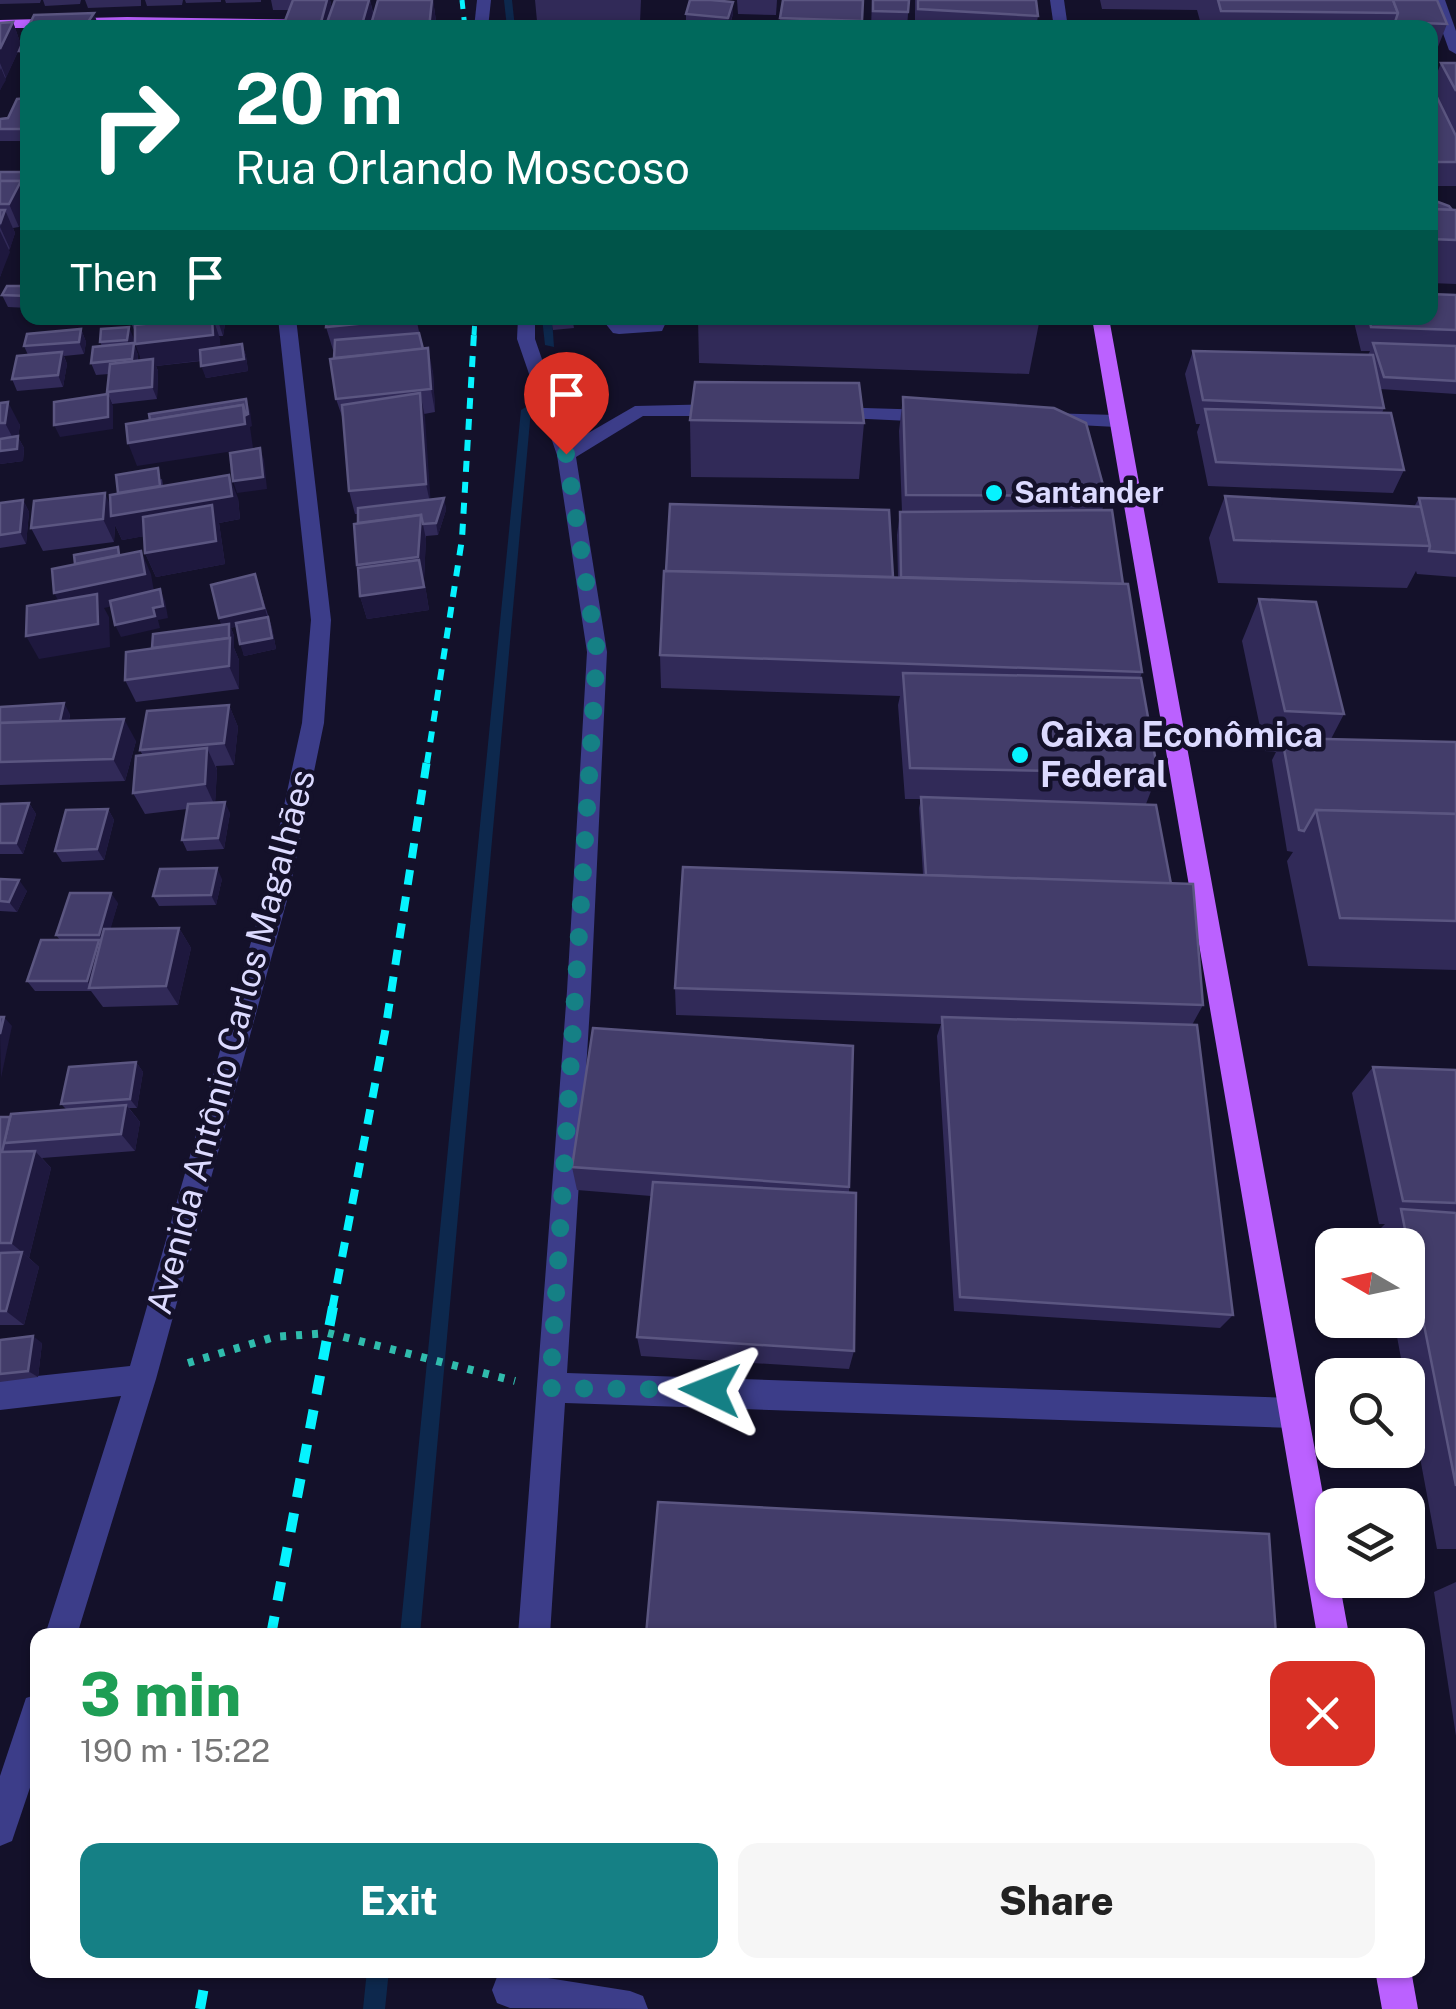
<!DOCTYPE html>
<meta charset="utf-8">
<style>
body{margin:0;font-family:"Public Sans",sans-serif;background:#f6f6f6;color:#222;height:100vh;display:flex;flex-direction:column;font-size:38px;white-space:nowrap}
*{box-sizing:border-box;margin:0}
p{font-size:32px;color:#767676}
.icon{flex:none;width:55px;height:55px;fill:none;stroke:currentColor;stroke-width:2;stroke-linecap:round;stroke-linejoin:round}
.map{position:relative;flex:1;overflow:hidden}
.details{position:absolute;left:30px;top:1628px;width:1395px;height:350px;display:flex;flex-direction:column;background:#fff;border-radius:20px;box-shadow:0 2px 8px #0004}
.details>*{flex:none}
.banner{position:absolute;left:20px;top:20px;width:1418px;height:305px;border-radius:20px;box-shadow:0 2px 8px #0004;background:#00695c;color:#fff;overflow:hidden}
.needle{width:65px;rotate:279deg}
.buttons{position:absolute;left:1315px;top:1228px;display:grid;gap:20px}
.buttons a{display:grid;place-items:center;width:110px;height:110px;border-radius:20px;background:#fff;box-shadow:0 2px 8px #0004;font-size:50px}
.pin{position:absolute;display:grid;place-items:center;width:85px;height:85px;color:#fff;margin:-102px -42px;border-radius:50% 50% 50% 0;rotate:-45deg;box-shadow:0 0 10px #0007}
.pin .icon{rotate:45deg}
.me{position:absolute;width:110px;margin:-55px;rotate:272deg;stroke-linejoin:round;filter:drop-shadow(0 0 8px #0008)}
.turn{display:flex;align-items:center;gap:35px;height:210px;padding:0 50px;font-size:45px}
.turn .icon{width:130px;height:130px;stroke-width:2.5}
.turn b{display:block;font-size:70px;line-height:85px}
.then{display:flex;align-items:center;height:95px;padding:0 50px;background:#0003;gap:20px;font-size:38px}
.round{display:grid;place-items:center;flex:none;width:105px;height:105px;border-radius:20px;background:#f6f6f6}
.summary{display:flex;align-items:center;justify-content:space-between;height:170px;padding:0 50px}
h1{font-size:60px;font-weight:800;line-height:75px;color:#1e9e55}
.cta{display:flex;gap:20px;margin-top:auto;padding:20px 50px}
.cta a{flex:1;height:115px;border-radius:20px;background:#158085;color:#fff;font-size:40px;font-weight:800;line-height:115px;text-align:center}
.cta a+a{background:#f6f6f6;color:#222}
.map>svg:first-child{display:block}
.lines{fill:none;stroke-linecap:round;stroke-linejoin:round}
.stream{fill:#0d284d;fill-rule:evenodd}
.path{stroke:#30bcad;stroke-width:8;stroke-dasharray:6 10;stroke-linecap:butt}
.minor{fill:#3c3d89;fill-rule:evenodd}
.major{fill:#bb61ff;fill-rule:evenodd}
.rail-far3{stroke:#06f3ff;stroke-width:5;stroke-dasharray:9 8;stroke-linecap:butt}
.rail-far2{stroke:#06f3ff;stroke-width:6;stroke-dasharray:11 10;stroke-linecap:butt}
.rail-far1{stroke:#06f3ff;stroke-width:8;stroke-dasharray:15 12;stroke-linecap:butt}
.rail{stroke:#06f3ff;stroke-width:10;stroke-dasharray:19 16;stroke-linecap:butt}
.wall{fill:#312a58}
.shaded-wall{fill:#1e183e}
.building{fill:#433d6a;stroke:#5b5681;stroke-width:2.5}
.route{stroke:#158085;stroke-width:18;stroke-dasharray:0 32.4}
.poi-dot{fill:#06f3ff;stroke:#14112a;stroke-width:4}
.labels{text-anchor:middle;stroke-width:9;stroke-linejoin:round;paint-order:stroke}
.far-poi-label{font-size:30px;font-weight:bold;fill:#dcdaff;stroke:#14112a;text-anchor:start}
.poi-label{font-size:35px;font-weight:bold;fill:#dcdaff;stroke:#14112a;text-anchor:start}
.street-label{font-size:35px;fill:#dcdaff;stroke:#14112a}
</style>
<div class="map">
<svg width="1456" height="2009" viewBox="0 0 1456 2009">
<rect width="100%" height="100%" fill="#14112a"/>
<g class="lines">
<g class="stream">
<polygon points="504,0 512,0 515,28 507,28"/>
<polygon points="542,318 552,318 554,347 545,345"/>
<polygon points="526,407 531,410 420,1635 400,1635 521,410"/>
<polygon points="367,1970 389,1970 385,2009 363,2009"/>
</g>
<polyline class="path" points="188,1363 274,1337 328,1333 515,1381"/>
<g class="minor">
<polygon points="477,0 491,0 488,28 474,28"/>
<polygon points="1050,0 1064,0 1068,28 1054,28"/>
<polygon points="1431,0 1445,0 1456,31 1456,54 1449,50"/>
<polygon points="278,318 296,318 331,620 324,723 289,893 156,1379 77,1635 45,1635 121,1396 0,1410 0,1380 130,1366 265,893 302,723 311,620"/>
<polygon points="518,318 535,318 535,339 571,443 635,406 721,404 730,410 721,416 643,416 576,457 607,652 591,991 567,1373 1293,1398 1303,1403 1308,1413 1303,1423 1293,1428 565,1403 550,1635 518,1635 567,991 587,652 557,455 517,339"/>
<polygon points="601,318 619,318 624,324 668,318 662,331 619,334 613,333"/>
<polygon points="831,407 931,410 940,416 931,422 825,417 822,413"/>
<polygon points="1046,413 1116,415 1125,421 1116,427 1040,423 1037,419"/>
<polygon points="38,1694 38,1764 12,1841 0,1846 0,1776 26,1698"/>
<polygon points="510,1972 630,1991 643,1996 648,2009 510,2008 497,2003 492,1990 497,1977"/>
</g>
<g class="major">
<polygon points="127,17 319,20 326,24 322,28 0,28 0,20"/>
<polygon points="1092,318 1109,318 1332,1544 1332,1580 1339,1580 1349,1635 1317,1635"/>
<polygon points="1375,1970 1411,1970 1418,2009 1382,2009"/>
</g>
<g class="rail-far3">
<polyline points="462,0 465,28"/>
<polyline points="474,335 475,318"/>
</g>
<polyline class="rail-far2" points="427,763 462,539 474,333"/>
<polyline class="rail-far1" points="332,1310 385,1032 427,760"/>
<g class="rail">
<polyline points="271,1635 333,1307"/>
<polyline points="200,2009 207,1970"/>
</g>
</g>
<g class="wall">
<polygon points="0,0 41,0 40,3 0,4"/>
<polygon points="43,0 81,0 80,4 45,6"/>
<polygon points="85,0 141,0 141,6 88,8"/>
<polygon points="145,0 183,0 182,5 147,6"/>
<polygon points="185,0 221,0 221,2 186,3"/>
<polygon points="225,0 261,0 261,2 226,3"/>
<polygon points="271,0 330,0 332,9 370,0 374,16 378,0 433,0 437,28 283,28 289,10 273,10"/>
<polygon points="535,0 641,0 640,22 537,21"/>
<polygon points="737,0 777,0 776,15 738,14"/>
<polygon points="863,0 861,28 780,28 780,18"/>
<polygon points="872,0 909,0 907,28 871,28"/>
<polygon points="915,0 1036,0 1038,16 1036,28 915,28"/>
<polygon points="1100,0 1437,0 1447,24 1434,57 1430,57 1430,28 1202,28 1197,10 1102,9"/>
<polygon points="733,2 733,14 729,28 686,26 686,14"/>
<polygon points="13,22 21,45 28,30 28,74 19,51 21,45 0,90 0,23"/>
<polygon points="1441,63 1456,63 1456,186 1430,186 1430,83 1432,86"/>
<polygon points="28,98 28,141 0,141 0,119 8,118"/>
<polygon points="0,172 28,172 28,211 19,227 13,228 15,233 0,277"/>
<polygon points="1430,199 1452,210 1456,210 1456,284 1430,283"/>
<polygon points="28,277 28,308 8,307 2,295 22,286"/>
<polygon points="1456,295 1456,394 1380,389 1384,408 1382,413 1404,470 1393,493 1208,486 1197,432 1200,424 1196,424 1185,374 1193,351 1368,355 1370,351 1361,351 1353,318 1430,318"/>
<polygon points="129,318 226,318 223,336 219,336 220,347 242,344 246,356 248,371 206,378 201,361 156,366 158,371 157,399 112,404 107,392 109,374 96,375 91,363 102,346 100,342 134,339 133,343 138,355 138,361 141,360 135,332"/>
<polygon points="416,318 423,349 433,372 435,412 424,414 430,500 444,498 446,510 438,535 426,536 424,579 429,610 367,619 360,596 357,565 358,514 355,514 349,491 344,422 336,399 335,350 333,350 326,327"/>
<polygon points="551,318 572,318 574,328 553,330"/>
<polygon points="698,318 1040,318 1029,374 699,363"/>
<polygon points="81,329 86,342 84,354 64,356 67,364 63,387 17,391 12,379 28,355 24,346"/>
<polygon points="903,397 1106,496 1102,511 1123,584 1142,672 1140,678 1158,773 1146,804 1089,803 1171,884 1203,1005 1192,1025 1233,1315 1220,1328 954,1311 937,1036 941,1024 676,1015 675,988 923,875 919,808 921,799 905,799 898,705 900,696 661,688 660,655 893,577 898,577 897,535 900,512 902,512 899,431"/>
<polygon points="0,403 20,425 18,437 24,448 23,461 0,464"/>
<polygon points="690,420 864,423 859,479 691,477"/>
<polygon points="162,479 163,486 238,498 240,519 219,523 225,564 156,577 145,553 144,536 122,540 115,525 114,542 43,551 31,528 111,506 118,493"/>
<polygon points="1225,496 1414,507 1419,498 1456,499 1456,577 1417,574 1416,571 1407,588 1218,583 1209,538"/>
<polygon points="23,500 29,512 26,544 0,548 0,503"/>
<polygon points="259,586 272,628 276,649 244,656 237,626 231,628 234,636 234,648 239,660 239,689 136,702 125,680 152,648 222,625 219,618"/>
<polygon points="1259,599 1344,714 1331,739 1456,742 1456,970 1308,966 1287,861 1293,852 1287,851 1272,760 1276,752 1265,751 1242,641"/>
<polygon points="229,705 238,727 234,765 216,766 217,770 215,803 230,813 224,849 187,851 182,840 187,809 145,814 133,793 143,756 140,750"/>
<polygon points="0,707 70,714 69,721 136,741 125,781 0,785"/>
<polygon points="29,803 36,814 23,854 0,854 0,804"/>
<polygon points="108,809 114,820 104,860 62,862 55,851"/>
<polygon points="0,879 27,891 17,912 0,911"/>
<polygon points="222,879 216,905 159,906 153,896"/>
<polygon points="118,903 110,929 179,928 191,948 178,1005 103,1007 91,991 35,991 27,981 60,940 56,935"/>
<polygon points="136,1062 143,1072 137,1108 129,1108 140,1122 135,1151 42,1158 51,1168 29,1258 39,1267 24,1325 0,1325 0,1117 66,1109 61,1104"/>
<polygon points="1373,1067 1456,1070 1456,1549 1437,1549 1408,1393 1408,1375 1404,1375 1394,1320 1408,1320 1408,1245 1380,1245 1377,1232 1385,1224 1379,1224 1352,1093"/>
<polygon points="572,1167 849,1187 854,1351 849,1369 641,1356 637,1337 651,1196 577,1190"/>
<polygon points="0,1340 42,1343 38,1377 0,1382"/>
<polygon points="1456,1582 1456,1736 1434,1592"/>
</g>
<g class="shaded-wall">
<polygon points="327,0 330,0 336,28 320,28"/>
<polygon points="369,0 370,0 376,28 361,28"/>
<polygon points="431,0 433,0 437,28 429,28"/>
<polygon points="733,2 733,14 728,28 728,18"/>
<polygon points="94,13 99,28 84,28"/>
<polygon points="13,22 21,45 6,78 0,63 0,49"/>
<polygon points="1,68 6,80 0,90 0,70"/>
<polygon points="21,181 28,197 28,211 19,227 9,204"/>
<polygon points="5,210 15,233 10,249 0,227"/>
<polygon points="0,231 10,252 0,277"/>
<polygon points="213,318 220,339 221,358 156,366 158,371 157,399 135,344"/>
<polygon points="217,318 226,318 223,336"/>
<polygon points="129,327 134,339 132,352 127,340"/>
<polygon points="81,329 86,342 84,354 79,342"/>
<polygon points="134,343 138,355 137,371 132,359"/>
<polygon points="242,344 246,356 248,371 206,378 201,366"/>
<polygon points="428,348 433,372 435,412 431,389"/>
<polygon points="62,352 67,364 63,387 58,375"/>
<polygon points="420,393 425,417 431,507 426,484"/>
<polygon points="108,394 113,406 113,429 60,437 54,425"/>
<polygon points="246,399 250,411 252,426 250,427 253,448 137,466 128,443"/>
<polygon points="8,402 20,425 18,437 24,448 23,461 0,464 0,451 17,446 5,423"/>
<polygon points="260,448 264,460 267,489 237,493 233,481"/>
<polygon points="229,475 238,498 240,519 219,523 225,564 156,577 145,553 214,524 122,540 115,525 114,542 103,519 105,493 115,516"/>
<polygon points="444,498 446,510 438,535 436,523"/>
<polygon points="23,500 29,512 26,544 20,532"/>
<polygon points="421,515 426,539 424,579 429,610 367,619 360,596 424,587 418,557"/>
<polygon points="141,551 151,574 155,597 104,608 109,617 110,647 39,659 26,636 67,616 54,593"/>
<polygon points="255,574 268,619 231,628 234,636 234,648 239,660 239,689 229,666 223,630 219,618"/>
<polygon points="160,589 165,601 168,618 158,620 160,628 121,637 115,625 153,608"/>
<polygon points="268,617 272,628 276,649 244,656 240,644"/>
<polygon points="64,703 70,714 65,739 58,728"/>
<polygon points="229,705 238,727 234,765 224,743"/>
<polygon points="124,719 136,741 125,781 113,759"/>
<polygon points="207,748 217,770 215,806 205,784"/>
<polygon points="225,802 230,813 224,849 218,838"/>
<polygon points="29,803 36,814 23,854 16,843"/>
<polygon points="108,809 114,820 104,860 97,849"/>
<polygon points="217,868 222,879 216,905 211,895"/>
<polygon points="19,880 27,891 17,912 9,902"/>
<polygon points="111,893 118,903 106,945 99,935"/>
<polygon points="179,928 191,948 178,1005 166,986"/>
<polygon points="99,940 106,951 92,988 87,981"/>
<polygon points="4,1017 12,1026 1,1078 0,1034"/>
<polygon points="136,1062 143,1072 137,1108 130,1099"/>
<polygon points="126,1105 140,1122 135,1151 121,1134"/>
<polygon points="35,1151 51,1168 29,1258 11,1243"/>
<polygon points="22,1252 39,1267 24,1325 6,1311"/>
<polygon points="33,1336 42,1343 38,1377 28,1371"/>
</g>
<g class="building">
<polygon points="293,0 327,0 320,26 283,26"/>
<polygon points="335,0 369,0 361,28 325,28"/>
<polygon points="378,0 432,0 429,28 370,28"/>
<polygon points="690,0 711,0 733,2 728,18 686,14"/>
<polygon points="783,0 863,0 862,21 780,18"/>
<polygon points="873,0 909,0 908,12 873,11"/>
<polygon points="918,0 1036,0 1038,16 918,9"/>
<polygon points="1218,0 1393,0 1398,13 1221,11"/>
<polygon points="1393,0 1437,0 1447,24 1395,22 1398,13"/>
<polygon points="94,13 84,28 28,28 34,15"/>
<polygon points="13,22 0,49 0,23"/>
<polygon points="101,23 123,24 121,28 98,28"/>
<polygon points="130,24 186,26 185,28 127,28"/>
<polygon points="28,30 28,51 19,51"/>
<polygon points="1441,63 1456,63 1456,91"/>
<polygon points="1430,83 1456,136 1456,162 1430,162"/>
<polygon points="28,98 28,129 0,129 0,119 8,118 17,99"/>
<polygon points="0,172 28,172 28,182 25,186 23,186 21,181 0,181"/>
<polygon points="0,181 21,181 9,204 0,204"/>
<polygon points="1430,199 1449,206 1452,210 1430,209"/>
<polygon points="1430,209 1456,210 1456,240 1430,239"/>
<polygon points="0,210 5,210 0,224"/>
<polygon points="28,277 28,296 2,295 7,286 22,286"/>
<polygon points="1430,294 1456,295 1456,330 1371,327 1369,318 1430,318"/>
<polygon points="196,318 212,318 213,335 135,344 135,325"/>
<polygon points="327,318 416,318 326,327"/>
<polygon points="129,327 127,340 100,342 101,329"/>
<polygon points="81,329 79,342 24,346 27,334"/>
<polygon points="419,333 423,349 334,358 335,340"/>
<polygon points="134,343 132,359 91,363 93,347"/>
<polygon points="1373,343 1456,346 1456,381 1384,377"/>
<polygon points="242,344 244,359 201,366 200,350"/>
<polygon points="428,348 431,389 336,399 330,359"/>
<polygon points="1193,351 1373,355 1384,408 1203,400"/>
<polygon points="62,352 58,375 12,379 17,356"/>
<polygon points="153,359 152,387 107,392 110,364"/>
<polygon points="695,382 859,383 864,423 690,420"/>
<polygon points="420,393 426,484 349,491 342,405"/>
<polygon points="108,394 108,417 54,425 54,402"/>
<polygon points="903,397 1054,408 1086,423 1106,496 906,495"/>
<polygon points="246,399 248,414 246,415 243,405 150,420 149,414"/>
<polygon points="8,402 5,423 0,423 0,403"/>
<polygon points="243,405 245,424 128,443 126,424"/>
<polygon points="1205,409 1391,413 1404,470 1216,462"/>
<polygon points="18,436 17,449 0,451 0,439"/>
<polygon points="260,448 263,477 233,481 230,453"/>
<polygon points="158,468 160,486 118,493 116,475"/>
<polygon points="229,475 232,496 111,516 110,495"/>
<polygon points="105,493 103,519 31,528 34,501"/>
<polygon points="1225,496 1422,507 1430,546 1234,540"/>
<polygon points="444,498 436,523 423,524 421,515 358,523 358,508"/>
<polygon points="1419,498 1456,499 1456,553 1429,551 1430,546"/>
<polygon points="23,500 20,532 0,535 0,503"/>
<polygon points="670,504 889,510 893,577 666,571"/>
<polygon points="212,505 216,541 145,553 143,517"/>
<polygon points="1112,510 1123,584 901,577 900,512"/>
<polygon points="421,515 418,557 357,565 354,524"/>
<polygon points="118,547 119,555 75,564 74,555"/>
<polygon points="141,551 145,574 54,593 52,569"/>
<polygon points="419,560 424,587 360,596 358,568"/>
<polygon points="664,571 1128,584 1142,672 660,655"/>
<polygon points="255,574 264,608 219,618 211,585"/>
<polygon points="160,589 163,606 153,608 155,616 115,625 110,601"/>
<polygon points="97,594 98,624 26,636 27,606"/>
<polygon points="1259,599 1316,602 1344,714 1285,711"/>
<polygon points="268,617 272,638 240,644 236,623"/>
<polygon points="229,624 229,638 152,648 153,634"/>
<polygon points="230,638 229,666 125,680 126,652"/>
<polygon points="903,673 1141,678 1158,773 910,768"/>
<polygon points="64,703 60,721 0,723 0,707"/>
<polygon points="229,705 224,743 140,750 147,711"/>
<polygon points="124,719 113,759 0,762 0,723"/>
<polygon points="1282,738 1456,742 1456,814 1316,810 1304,831 1299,830"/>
<polygon points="207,748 205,784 133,793 136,756"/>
<polygon points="921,797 1156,805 1171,884 926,875"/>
<polygon points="225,802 218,838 182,840 188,804"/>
<polygon points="29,803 16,843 0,843 0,804"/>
<polygon points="108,809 97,849 55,851 66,810"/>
<polygon points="1316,810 1456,814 1456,921 1340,918"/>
<polygon points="683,867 1193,884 1203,1005 675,988"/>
<polygon points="217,868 211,895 153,896 160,869"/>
<polygon points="0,879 19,880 9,902 0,901"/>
<polygon points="70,893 111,893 99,935 56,935"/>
<polygon points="179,928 166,986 89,988 104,929"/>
<polygon points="41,940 99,940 87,981 27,981"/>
<polygon points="0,1017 4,1017 0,1034"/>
<polygon points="942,1017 1197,1025 1233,1315 960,1297"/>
<polygon points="593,1028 853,1046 849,1187 572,1167"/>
<polygon points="136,1062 130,1099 61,1104 69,1067"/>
<polygon points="1373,1067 1456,1070 1456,1203 1403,1201"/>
<polygon points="126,1105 121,1134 4,1143 11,1114"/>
<polygon points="0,1117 10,1117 2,1152 0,1152"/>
<polygon points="35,1151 11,1243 0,1243 0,1152"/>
<polygon points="653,1182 856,1193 854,1351 637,1337"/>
<polygon points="1401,1209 1456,1213 1456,1486"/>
<polygon points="22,1252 6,1311 0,1311 0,1253"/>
<polygon points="33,1336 28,1371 0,1374 0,1340"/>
<polygon points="658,1502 1269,1534 1276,1635 646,1635"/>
</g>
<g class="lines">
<polyline class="route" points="566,454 597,652 550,1388 710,1390"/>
</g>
<g class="poi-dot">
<circle cx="994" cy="493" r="10"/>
<circle cx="1020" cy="755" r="10"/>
</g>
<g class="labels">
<g class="far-poi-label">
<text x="1014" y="503">Santander</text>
</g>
<g class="poi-label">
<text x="1040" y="747">Caixa Econômica<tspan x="1040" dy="40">Federal</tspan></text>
</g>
<g class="street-label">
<text transform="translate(231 1042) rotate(-75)" y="12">Avenida Antônio Carlos Magalhães</text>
</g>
</g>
</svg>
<div class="buttons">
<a><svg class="needle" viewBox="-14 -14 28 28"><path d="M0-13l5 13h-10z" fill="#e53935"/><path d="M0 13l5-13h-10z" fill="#767676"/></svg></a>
<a><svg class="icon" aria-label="search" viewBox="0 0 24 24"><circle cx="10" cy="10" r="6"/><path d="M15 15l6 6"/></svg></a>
<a><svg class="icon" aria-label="layers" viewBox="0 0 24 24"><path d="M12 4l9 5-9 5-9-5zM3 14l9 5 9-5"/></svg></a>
</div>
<div class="pin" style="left:566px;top:454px;background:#d93025"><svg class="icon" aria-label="arrive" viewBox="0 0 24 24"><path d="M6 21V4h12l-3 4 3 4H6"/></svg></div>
<svg class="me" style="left:710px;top:1390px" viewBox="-20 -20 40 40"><path d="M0-17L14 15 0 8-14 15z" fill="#158085" stroke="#fff" stroke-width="4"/></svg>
<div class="banner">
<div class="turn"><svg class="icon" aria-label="right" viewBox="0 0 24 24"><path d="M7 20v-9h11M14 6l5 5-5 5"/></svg><div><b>20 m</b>Rua Orlando Moscoso</div></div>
<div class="then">Then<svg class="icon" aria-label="arrive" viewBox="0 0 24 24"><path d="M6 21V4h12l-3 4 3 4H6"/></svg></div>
</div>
<section class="details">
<div class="summary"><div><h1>3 min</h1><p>190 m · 15:22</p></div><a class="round" style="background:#d93025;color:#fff"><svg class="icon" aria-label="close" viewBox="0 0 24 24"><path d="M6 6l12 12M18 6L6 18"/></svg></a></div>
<div class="cta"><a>Exit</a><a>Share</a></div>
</section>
</div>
